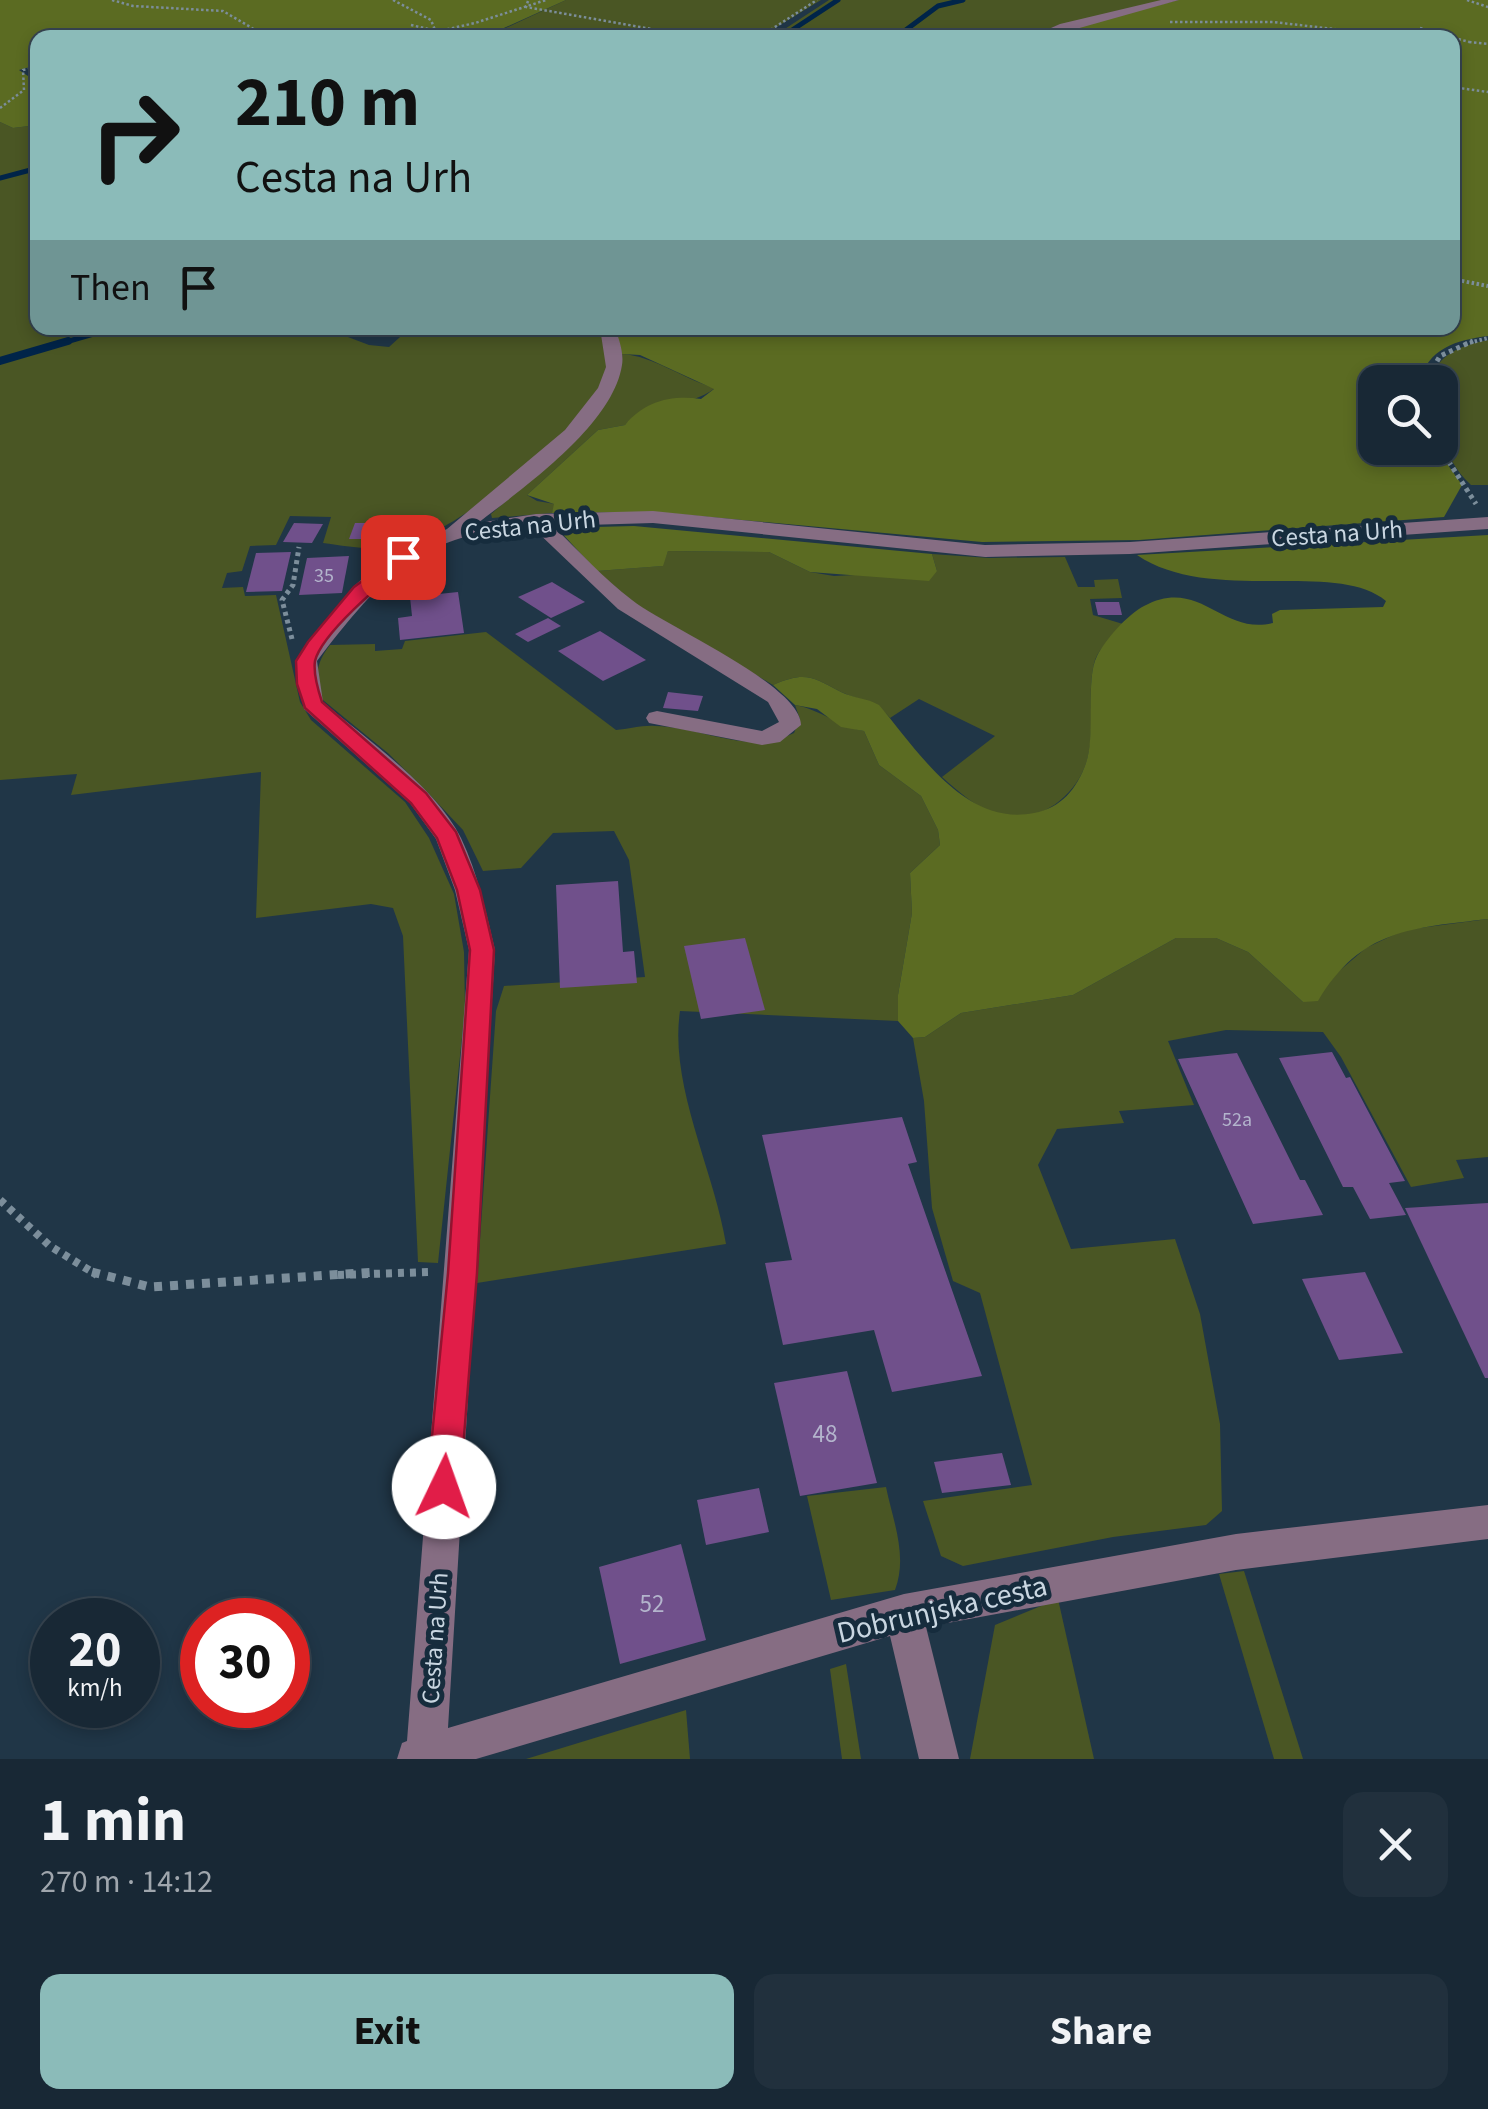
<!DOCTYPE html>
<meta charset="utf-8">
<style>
body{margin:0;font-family:"Source Sans 3",sans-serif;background:#21303d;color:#f1f3f6;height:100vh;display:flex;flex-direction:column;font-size:38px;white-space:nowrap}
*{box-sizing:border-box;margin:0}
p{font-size:32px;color:#9fa6ad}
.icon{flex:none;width:55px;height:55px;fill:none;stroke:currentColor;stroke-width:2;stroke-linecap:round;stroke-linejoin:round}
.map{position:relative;height:1759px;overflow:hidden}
.details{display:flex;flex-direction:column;background:#182835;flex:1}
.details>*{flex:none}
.guide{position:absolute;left:30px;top:30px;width:1430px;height:305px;border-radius:20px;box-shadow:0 5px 15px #0003,0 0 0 2px #364450;background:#8bbbb9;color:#111;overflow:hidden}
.controls{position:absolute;left:1358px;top:365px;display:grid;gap:20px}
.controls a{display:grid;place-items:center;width:100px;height:100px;border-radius:20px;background:#182835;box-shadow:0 5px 15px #0003,0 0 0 2px #364450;font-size:50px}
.speed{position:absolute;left:30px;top:1598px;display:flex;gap:20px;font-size:50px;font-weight:700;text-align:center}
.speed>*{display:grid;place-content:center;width:130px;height:130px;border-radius:50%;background:#182835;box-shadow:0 5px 15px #0003,0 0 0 2px #364450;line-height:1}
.speed small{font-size:25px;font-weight:400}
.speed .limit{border:15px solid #d22;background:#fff;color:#111}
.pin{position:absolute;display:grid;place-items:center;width:85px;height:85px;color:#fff;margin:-42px;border-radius:20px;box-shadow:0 5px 15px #0006}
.me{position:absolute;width:110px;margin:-55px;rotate:3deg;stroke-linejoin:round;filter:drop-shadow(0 0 8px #0008)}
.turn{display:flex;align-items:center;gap:35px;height:210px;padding:0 40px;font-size:45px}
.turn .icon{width:130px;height:130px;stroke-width:2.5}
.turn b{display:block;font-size:70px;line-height:85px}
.then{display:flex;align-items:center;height:95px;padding:0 40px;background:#0003;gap:20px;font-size:38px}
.round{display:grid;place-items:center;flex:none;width:105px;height:105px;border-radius:20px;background:#21303d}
.head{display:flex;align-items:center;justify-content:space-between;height:170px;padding:0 40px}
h1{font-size:60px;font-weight:700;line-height:75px}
.primary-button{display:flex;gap:20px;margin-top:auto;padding:20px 40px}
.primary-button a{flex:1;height:115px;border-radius:20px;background:#8bbbb9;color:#111;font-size:40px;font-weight:700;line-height:115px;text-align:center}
.primary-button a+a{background:#21303d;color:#f1f3f6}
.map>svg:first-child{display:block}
.green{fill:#4a5624}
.forest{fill:#5b6b22}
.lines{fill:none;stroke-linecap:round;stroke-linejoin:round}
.stream-far1{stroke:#002449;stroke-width:5}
.stream{stroke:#002449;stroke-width:8}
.building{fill:#70508b}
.path-far4{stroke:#7c8e9b;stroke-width:2.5;stroke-dasharray:2.5 2.5;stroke-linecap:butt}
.path-far3{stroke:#7c8e9b;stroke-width:4;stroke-dasharray:2.5 2.5;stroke-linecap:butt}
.path-far2{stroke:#7c8e9b;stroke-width:5;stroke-dasharray:4 4;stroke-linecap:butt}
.path-far1{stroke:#7c8e9b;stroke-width:8;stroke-dasharray:6 6;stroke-linecap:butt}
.path{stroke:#7c8e9b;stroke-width:9;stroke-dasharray:8 8;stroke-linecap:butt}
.minor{fill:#866d83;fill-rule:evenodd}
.route{fill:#e11d48;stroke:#92132f;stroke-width:2.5}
.labels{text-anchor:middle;stroke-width:10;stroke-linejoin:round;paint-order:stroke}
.number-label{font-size:20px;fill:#b3b4cc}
.street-label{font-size:25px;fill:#c9d6e1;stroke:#162c3d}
.near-number-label{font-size:25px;fill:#b3b4cc}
.near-street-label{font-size:30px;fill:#c9d6e1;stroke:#162c3d}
</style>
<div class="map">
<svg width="1488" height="1759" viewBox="0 0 1488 1759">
<rect width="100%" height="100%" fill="#203647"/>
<g class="green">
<polygon points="566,0 821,0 760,37 484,38"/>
<polygon points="829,0 1169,0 1056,26 1028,37 771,38"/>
<path d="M 0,122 L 13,128 L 37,125 L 38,328 L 346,328 L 340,334 L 369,345 L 389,347 L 410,328 L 602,328 C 608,346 610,361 603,379 C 581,435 457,531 400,546 C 377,552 346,546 323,543 L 331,517 L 290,516 L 276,545 L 250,546 L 242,571 L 227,573 L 222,588 L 243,587 L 245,596 L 276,595 L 300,702 L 311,720 L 405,802 L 429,838 L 454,894 L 464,952 L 465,1009 L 438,1263 L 418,1262 L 403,936 L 393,908 L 371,904 L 256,918 L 261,772 L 71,795 L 77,774 L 0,780 Z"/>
<path d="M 1488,340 L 1488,485 L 1471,485 C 1439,455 1440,423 1440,382 L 1432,382 C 1435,354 1463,345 1488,340 Z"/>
<path d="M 622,354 C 654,356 683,379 715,388 C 688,410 647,399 625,425 L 598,430 L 527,495 L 537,501 L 555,504 L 552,513 L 492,518 L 491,514 C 525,484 626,401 622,354 Z"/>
<path d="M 668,551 L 769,552 L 810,572 L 834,576 L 937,571 L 932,554 L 989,558 L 1065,557 L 1078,587 L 1095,587 L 1094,580 L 1118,579 L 1122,598 L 1090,599 L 1093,615 L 1123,624 C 1115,634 1099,648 1095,660 C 1086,691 1096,728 1087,760 C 1077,796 1038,826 999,815 C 977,809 958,791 942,777 L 995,736 L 919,699 L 890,718 C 875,700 861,701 841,692 C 812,677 806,671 773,685 L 635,604 L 597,571 L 662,566 Z"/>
<path d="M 486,632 L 616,730 C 629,729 643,725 655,726 C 704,727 748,756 794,733 L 800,719 L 795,705 C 821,710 838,726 864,731 L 879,765 L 921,796 L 938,830 L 940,845 L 910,873 L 912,913 L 898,995 L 898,1021 L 680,1011 C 669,1085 714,1170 726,1244 L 477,1283 L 496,1011 L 504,986 L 645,977 L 629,860 L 614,831 L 553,833 L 521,868 L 483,871 L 463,830 L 429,794 L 389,754 L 318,696 C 316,674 316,663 330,645 L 375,644 L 375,651 L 402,649 L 405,641 Z"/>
<polygon points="1488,919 1488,1157 1456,1160 1464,1178 1411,1187 1341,1057 1323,1032 1226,1030 1168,1041 1194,1105 1119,1111 1124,1123 1057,1129 1038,1165 1071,1249 1175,1239 1200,1314 1220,1424 1222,1511 1206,1525 1113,1537 963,1566 941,1556 923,1501 1032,1485 980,1293 953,1281 932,1208 924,1101 913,1038 925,1037 961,1013 1073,995 1176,938 1216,938 1248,952 1303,1002 1366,948 1404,930"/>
<path d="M 886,1487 C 893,1521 908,1556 895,1590 L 831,1600 L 807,1496 Z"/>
<polygon points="1244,1571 1303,1759 1274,1759 1219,1574"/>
<polygon points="1058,1599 1094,1759 970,1759 995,1625"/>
<polygon points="846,1664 861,1759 842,1759 830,1669"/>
<polygon points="686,1710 690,1759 526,1759"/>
</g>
<g class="forest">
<polygon points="0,0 566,0 484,37 38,38 37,65 19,70 37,82 37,125 13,128 0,122"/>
<path d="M 1178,0 L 1488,0 L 1488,336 C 1456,340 1427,349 1420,382 L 1375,382 L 1375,448 L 1436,448 L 1462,485 L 1444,517 L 1139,540 L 982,542 L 655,512 L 552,513 L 554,504 L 527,495 L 598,430 L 625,425 C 645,401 671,395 701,399 L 714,389 L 640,355 L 622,354 L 615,328 L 1452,328 L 1452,38 L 1038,37 Z"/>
<polygon points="634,526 932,554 937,571 929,581 810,572 769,552 668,551 663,566 597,571 557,528"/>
<path d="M 1488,535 L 1488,919 C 1412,928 1361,929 1318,1001 L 1303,1002 L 1248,952 L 1216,938 L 1176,938 L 1073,995 L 961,1013 L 925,1037 L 913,1038 L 898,1021 L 898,995 L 912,913 L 910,873 L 940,845 L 938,830 L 921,796 L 879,765 L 864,731 L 841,727 L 817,709 L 795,705 L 773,685 C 806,671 812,677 841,692 C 853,698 867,698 879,705 C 918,751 965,827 1034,813 C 1061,808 1077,789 1086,763 C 1096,734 1085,679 1097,656 C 1106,639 1127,615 1144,606 C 1200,576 1222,636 1273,623 L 1272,614 L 1280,610 L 1383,607 L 1386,601 C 1336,559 1210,605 1137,555 Z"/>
</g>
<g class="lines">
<g class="stream-far1">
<polyline points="780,38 838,0"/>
<polyline points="895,38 938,6 963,0"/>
<polyline points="0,178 38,168"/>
<polyline points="59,344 114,328"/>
</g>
<polyline class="stream" points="0,361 68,341"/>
</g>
<g class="building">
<polygon points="294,523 323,524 312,543 283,542"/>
<polygon points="355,523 384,523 378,539 349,539"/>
<polygon points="291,552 282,591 246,592 256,553"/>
<polygon points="349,556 342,593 299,595 307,558"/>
<polygon points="552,582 585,602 551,618 518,597"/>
<polygon points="458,592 464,633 400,640 398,618 412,616 410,597"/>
<polygon points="1095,602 1119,602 1122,615 1098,615"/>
<polygon points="548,618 561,626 528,642 515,634"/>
<polygon points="600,631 646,660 603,681 558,651"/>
<polygon points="668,692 703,696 698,711 663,708"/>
<polygon points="618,881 623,952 634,951 637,983 560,988 556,885"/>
<polygon points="745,938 765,1010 701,1019 684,946"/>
<polygon points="1332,1052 1346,1078 1350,1077 1405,1181 1389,1183 1406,1215 1370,1219 1353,1187 1343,1187 1279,1058"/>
<polygon points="1237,1053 1300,1180 1305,1180 1323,1215 1253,1224 1178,1059"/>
<polygon points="902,1117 917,1162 908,1164 982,1376 892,1392 874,1330 783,1345 765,1263 792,1260 762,1135"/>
<polygon points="1488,1203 1488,1378 1485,1378 1405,1208"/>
<polygon points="1365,1272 1403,1353 1339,1360 1302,1279"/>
<polygon points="847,1371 877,1483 800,1496 774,1383"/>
<polygon points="1002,1453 1011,1485 942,1493 934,1462"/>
<polygon points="759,1488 769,1532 706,1545 697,1500"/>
<polygon points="681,1544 706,1640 620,1664 599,1567"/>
</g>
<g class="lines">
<g class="path-far4">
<polyline points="112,0 133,6 223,11 269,38"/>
<polyline points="393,0 431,20 435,30"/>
<polyline points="1467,0 1488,7"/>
<polyline points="528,1 526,7 703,38"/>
<polyline points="1170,22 1273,22 1412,38"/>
<polyline points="411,25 433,30"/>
<polyline points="1420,28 1469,42"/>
<polyline points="408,38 475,23 546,0"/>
<polyline points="758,38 817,0"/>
<polyline points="1469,42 1488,44"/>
<polyline points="1452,87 1488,92"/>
<polyline points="0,108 24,90 23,70 38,67"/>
</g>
<g class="path-far3">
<polyline points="1452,279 1488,286"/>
<polyline points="1465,344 1488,338"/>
</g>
<g class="path-far2">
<polyline points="1425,382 1440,356 1473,341"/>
<polyline points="1440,448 1476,504"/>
<polyline points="292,639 282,600 293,585 299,547"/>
</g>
<g class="path-far1">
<polyline points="0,1200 50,1246 97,1275"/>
<polyline points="338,1275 431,1272"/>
</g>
<polyline class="path" points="92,1272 150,1287 376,1272"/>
<g class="minor">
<polygon points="1161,0 1179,0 1044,38 1028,38 1060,24"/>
<path d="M 600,328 L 615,328 C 619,339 624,353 622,365 C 613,425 523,488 478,523 L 536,514 L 653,511 L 985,545 L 1130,542 L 1488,517 L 1488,529 L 1130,554 L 985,557 L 653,523 L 553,526 C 579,551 604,579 632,600 C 665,626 801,685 801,725 L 780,742 L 762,745 L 649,723 L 646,718 L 649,713 L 657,711 L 762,731 L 779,722 L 768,702 L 618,609 L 532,527 C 421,531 380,579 317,661 L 323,702 C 366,739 436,787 461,838 C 478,874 486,912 495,950 L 448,1728 L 904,1594 L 1236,1534 L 1488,1505 L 1488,1539 L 1236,1570 L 926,1627 L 959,1759 L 919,1759 L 890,1636 L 476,1759 L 397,1759 L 402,1743 L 407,1741 L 469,950 L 455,890 L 436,839 L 410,803 L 304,709 L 295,661 L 353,587 L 382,561 L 447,529 L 565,430 L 598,388 L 606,367 Z"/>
</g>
</g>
<path class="route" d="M 403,551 L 409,553 L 409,561 C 386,580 322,632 315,661 C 313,674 318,690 322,702 L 426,793 L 456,832 L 480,890 L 494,950 L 477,1273 L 460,1487 L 455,1498 L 444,1502 L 432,1498 L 427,1487 L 448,1273 L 470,950 L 457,890 L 437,838 L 411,803 L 305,708 L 297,684 L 296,661 L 308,642 L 354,587 Z"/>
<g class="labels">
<g class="number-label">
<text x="324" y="582">35</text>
<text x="1237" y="1126">52a</text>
</g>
<g class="street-label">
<text transform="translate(530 525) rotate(-6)" y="9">Cesta na Urh</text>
<text transform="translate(1337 533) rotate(-4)" y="9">Cesta na Urh</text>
<text transform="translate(434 1638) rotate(-86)" y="9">Cesta na Urh</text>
</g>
<g class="near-number-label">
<text x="825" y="1442">48</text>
<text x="652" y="1612">52</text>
</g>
<g class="near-street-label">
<text transform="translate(942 1609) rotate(-13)" y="10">Dobrunjska cesta</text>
</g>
</g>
</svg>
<div class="controls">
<a><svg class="icon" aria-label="search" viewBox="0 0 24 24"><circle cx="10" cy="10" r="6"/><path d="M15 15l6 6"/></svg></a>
</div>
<div class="speed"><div>20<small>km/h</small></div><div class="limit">30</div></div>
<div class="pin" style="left:403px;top:557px;background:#d93025"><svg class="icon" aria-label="arrive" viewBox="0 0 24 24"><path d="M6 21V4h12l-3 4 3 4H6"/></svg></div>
<svg class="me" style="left:444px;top:1487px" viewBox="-20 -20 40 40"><circle r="19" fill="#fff"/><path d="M0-13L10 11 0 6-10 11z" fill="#e11d48"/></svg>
<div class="guide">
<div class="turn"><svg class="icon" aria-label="right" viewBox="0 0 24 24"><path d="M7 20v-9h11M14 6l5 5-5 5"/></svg><div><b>210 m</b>Cesta na Urh</div></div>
<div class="then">Then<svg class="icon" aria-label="arrive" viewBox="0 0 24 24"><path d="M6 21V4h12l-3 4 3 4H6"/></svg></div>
</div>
</div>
<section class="details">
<div class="head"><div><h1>1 min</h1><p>270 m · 14:12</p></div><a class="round"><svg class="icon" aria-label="close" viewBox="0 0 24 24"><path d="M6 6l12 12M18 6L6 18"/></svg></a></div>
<div class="primary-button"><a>Exit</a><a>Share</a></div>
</section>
